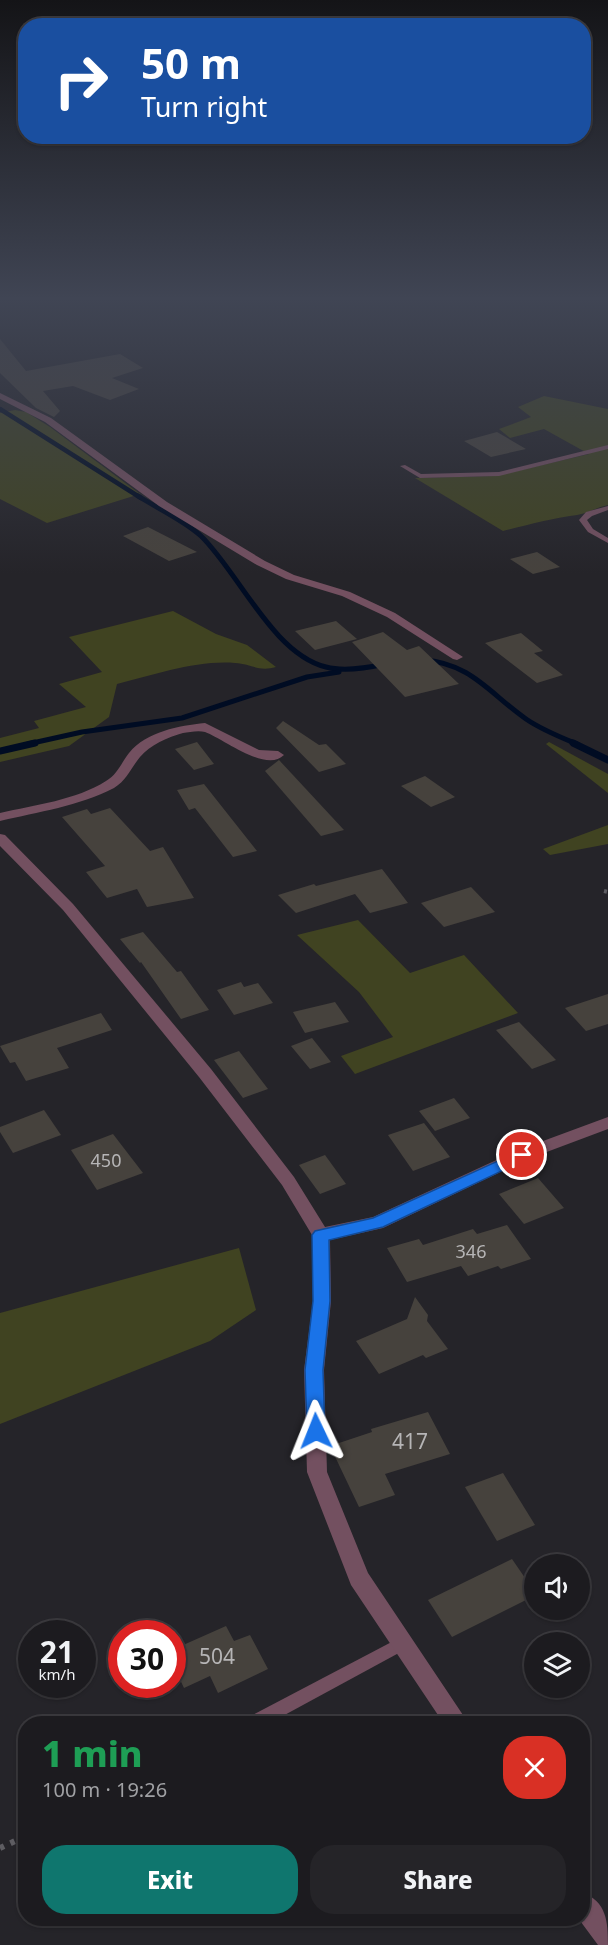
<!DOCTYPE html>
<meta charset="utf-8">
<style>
body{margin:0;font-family:"Noto Sans",sans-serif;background:#252428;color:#f1f3f6;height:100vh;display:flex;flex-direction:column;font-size:22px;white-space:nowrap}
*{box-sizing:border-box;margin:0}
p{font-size:20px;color:#a0a1a4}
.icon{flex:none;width:33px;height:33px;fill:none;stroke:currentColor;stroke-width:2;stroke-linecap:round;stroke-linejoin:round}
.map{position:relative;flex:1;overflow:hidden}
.drawer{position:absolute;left:18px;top:1716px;width:572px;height:210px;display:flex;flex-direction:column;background:#1c1b1f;border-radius:24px;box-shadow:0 2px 4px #0004,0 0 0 2px #3a393d}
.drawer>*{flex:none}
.top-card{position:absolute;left:18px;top:18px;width:573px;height:126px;border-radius:24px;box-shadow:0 2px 4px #0004,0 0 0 2px #3a393d;background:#1a4fa0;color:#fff;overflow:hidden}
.buttons{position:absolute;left:524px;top:1554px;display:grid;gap:12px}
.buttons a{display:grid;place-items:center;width:66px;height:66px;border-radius:50%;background:#1c1b1f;box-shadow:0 2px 4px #0004,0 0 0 2px #3a393d;font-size:30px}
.speed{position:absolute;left:18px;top:1620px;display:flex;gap:12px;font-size:30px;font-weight:700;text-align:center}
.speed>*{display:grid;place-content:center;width:78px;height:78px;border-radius:50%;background:#1c1b1f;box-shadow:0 2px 4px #0004,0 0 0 2px #3a393d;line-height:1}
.speed small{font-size:15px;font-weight:400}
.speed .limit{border:9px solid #d22;background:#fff;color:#111}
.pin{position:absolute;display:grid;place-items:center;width:51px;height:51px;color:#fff;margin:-26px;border:3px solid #fff;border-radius:50%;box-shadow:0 2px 6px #0007}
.me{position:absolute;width:66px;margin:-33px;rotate:358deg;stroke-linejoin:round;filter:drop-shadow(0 0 4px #0008)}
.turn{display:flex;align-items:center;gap:21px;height:126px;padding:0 24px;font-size:27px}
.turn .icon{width:78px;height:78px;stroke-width:2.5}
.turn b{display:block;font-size:42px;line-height:51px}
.round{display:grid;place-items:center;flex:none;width:63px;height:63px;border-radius:24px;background:#252428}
.head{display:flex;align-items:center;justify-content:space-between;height:102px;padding:0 24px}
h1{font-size:36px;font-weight:800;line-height:45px;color:#1e9e55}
.cta{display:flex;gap:12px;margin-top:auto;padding:12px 24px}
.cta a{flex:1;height:69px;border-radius:24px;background:#0f766e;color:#fff;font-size:24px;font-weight:800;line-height:69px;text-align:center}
.cta a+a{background:#252428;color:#f1f3f6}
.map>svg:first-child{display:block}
.green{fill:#404321}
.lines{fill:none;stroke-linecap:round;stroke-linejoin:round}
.stream-far2{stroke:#000c23;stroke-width:4.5}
.stream-far1{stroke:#000c23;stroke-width:5}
.stream{stroke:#000c23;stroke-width:7}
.building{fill:#46423d}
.path-far1{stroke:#5e5d62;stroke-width:4;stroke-dasharray:3 4.5;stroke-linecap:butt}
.path{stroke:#5e5d62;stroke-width:6;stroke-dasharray:4.5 7;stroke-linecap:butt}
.lane{fill:#735060;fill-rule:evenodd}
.street{fill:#735060;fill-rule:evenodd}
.route{fill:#1a73e8;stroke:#114b97;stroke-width:1.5}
.labels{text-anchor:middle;stroke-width:4.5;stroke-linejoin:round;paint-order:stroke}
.number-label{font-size:18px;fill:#b6b5b6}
.near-number-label{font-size:21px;fill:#b6b5b6}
</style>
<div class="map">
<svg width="608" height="1945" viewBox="0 0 608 1945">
<rect width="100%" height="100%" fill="#252429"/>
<g class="green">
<path d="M 544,396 L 608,409 L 608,505 C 598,507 585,514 577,515 C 552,518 528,525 503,531 L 415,478 L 495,476 L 589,454 L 544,429 L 510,438 L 499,429 L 531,417 L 518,407 Z"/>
<polygon points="15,410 26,412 50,427 140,494 47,523 0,499 0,413"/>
<path d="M 173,611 L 216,634 L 247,645 L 276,667 C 258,672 252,664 235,663 C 196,660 155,675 117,684 L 109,717 L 69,746 L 0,762 L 0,738 L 39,728 L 34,721 L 86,707 L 59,684 L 102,672 L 69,637 Z"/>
<polygon points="549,742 608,774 608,793 546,744"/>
<polygon points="608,825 608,844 550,855 543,849"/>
<polygon points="358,920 410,973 464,955 518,1013 355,1074 341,1056 393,1037 359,992 297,935"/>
<polygon points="239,1248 256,1310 210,1341 0,1424 0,1313"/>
</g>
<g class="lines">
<polyline class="stream-far2" points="0,409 141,498"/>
<g class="stream-far1">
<path d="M 138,496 C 157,508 185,521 201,536 C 239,573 273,654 326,667 C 344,672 367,668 385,664"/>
<path d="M 423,660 C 471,663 490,694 526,719 C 542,730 560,737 577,744"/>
<polyline points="28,744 82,732 182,718 307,677 339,672"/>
</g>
<g class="stream">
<polyline points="573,743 608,760"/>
<polyline points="0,751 35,743"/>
</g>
</g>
<g class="building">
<polygon points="0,339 26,371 120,354 143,368 112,378 139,389 110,400 73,386 43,391 60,411 54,417 36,408 0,373"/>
<polygon points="497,432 526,449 491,457 464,441"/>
<polygon points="148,527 197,552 169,561 123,536"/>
<polygon points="537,552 560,567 533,574 510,559"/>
<polygon points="336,621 357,639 315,650 295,631"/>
<polygon points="383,632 407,650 419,646 459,684 405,697 352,642"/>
<polygon points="521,633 543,651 534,653 563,675 537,683 485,643"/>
<polygon points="283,721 319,745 326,744 346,764 319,772 276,728"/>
<polygon points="197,742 214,764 194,770 175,749"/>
<polygon points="279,760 344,830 321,836 265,771"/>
<polygon points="425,776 455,797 431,807 401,786"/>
<polygon points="204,784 257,851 233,857 195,808 189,810 177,790"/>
<polygon points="110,808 150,851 163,847 194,898 147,907 137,889 107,898 86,872 105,866 62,817 87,809 91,814"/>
<polygon points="382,869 408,903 370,913 355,894 296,913 278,895 314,884 316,886"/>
<polygon points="471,887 495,912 444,927 421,903"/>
<polygon points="143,932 177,972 181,971 209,1010 181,1019 141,962 140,963 120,939"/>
<polygon points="241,982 244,987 258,983 273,1003 234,1015 217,990"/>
<polygon points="608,994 608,1024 586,1031 565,1008"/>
<polygon points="335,1002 349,1022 305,1033 293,1012"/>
<polygon points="101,1013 112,1030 57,1048 69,1068 26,1081 15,1062 10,1063 0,1046"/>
<polygon points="519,1022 556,1060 532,1069 496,1030"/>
<polygon points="312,1038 331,1062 310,1069 291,1046"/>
<polygon points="239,1051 268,1089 243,1098 214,1060"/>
<polygon points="454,1098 470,1118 435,1131 419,1111"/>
<polygon points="44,1110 61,1135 13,1153 0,1132 0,1127"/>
<polygon points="424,1123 450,1157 413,1171 388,1135"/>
<polygon points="113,1134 143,1173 97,1190 71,1150"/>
<polygon points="325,1155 346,1184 320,1194 299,1165"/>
<polygon points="538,1178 564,1208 524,1224 499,1194"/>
<polygon points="507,1225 531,1259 501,1269 498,1266 468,1276 461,1266 407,1282 387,1248 419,1239 423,1245 473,1229 477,1234"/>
<polygon points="415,1297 428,1315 427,1321 448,1349 426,1358 423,1355 379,1374 356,1341 407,1319"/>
<polygon points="428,1412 450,1454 385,1474 395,1495 359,1507 330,1446 372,1432 371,1429"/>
<polygon points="503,1473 535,1525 497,1541 465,1487"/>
<polygon points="512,1559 534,1591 534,1596 452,1637 428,1600"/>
<polygon points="226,1626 234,1641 250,1635 268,1669 218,1693 210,1676 184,1688 172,1663 172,1650"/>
</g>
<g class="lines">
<polyline class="path-far1" points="604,891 608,892"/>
<polyline class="path" points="0,1848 26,1836"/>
<g class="lane">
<polygon points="608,445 608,449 499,476 420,478 400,466 405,465 421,474 499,472"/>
<polygon points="608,506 608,510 592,516 587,520 593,529 608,538 608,543 588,532 579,520 586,512"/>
<polygon points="403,1636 408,1638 411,1643 408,1648 268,1724 243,1724 245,1719"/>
</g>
<g class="street">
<polygon points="0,393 51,418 167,502 265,561 294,575 350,592 395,613 463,657 457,660 453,659 387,617 342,596 286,579 257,565 159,506 45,422 0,399"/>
<path d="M 205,723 L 259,750 L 278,751 L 284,755 C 266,773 224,739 205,732 C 199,730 189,732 183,733 C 168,737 150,745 140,757 C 131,768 127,780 114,788 C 79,806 38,812 0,821 L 0,813 C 35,805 76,800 106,781 C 118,774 121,763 129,753 C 147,731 179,726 205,723 Z"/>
<polygon points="0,834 5,835 73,904 211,1069 294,1177 325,1227 373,1217 516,1151 608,1117 608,1129 528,1159 383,1228 330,1240 331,1301 324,1370 327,1472 368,1573 469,1724 444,1724 351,1585 307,1472 304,1370 313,1301 312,1235 282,1185 199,1077 63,910 0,846"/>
<path d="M 582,1892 C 607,1902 608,1922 608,1945 L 598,1945 L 578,1918 L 582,1918 Z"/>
</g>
</g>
<linearGradient id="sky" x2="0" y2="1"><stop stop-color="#141417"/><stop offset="0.52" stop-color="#404554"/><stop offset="1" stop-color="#404554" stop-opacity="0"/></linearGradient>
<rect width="608" height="574" fill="url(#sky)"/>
<polygon class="route" points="522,1150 527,1151 529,1155 527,1159 383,1227 329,1240 330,1301 323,1370 325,1431 322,1436 316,1439 309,1436 307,1431 305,1370 313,1301 312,1235 315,1231 373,1218"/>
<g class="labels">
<g class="number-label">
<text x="106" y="1167">450</text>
<text x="471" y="1258">346</text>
</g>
<g class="near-number-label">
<text x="410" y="1449">417</text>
<text x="217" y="1664">504</text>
</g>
</g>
</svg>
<div class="buttons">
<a><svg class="icon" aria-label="sound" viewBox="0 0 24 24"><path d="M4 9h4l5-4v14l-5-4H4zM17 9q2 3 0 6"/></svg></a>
<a><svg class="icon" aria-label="layers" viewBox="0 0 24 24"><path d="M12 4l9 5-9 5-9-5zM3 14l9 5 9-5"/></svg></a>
</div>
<div class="speed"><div>21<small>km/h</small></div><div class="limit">30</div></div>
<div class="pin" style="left:522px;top:1155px;background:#d93025"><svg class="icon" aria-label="arrive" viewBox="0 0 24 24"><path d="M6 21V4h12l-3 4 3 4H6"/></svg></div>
<svg class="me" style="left:316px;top:1431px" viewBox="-20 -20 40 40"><path d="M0-17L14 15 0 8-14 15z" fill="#1a73e8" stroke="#fff" stroke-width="4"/></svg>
<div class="top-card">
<div class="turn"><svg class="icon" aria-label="right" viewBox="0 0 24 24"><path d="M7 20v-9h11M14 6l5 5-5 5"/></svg><div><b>50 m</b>Turn right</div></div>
</div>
<section class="drawer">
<div class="head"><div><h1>1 min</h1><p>100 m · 19:26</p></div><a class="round" style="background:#d93025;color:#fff"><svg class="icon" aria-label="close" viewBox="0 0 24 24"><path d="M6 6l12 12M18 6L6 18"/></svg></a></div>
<div class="cta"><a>Exit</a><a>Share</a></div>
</section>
</div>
